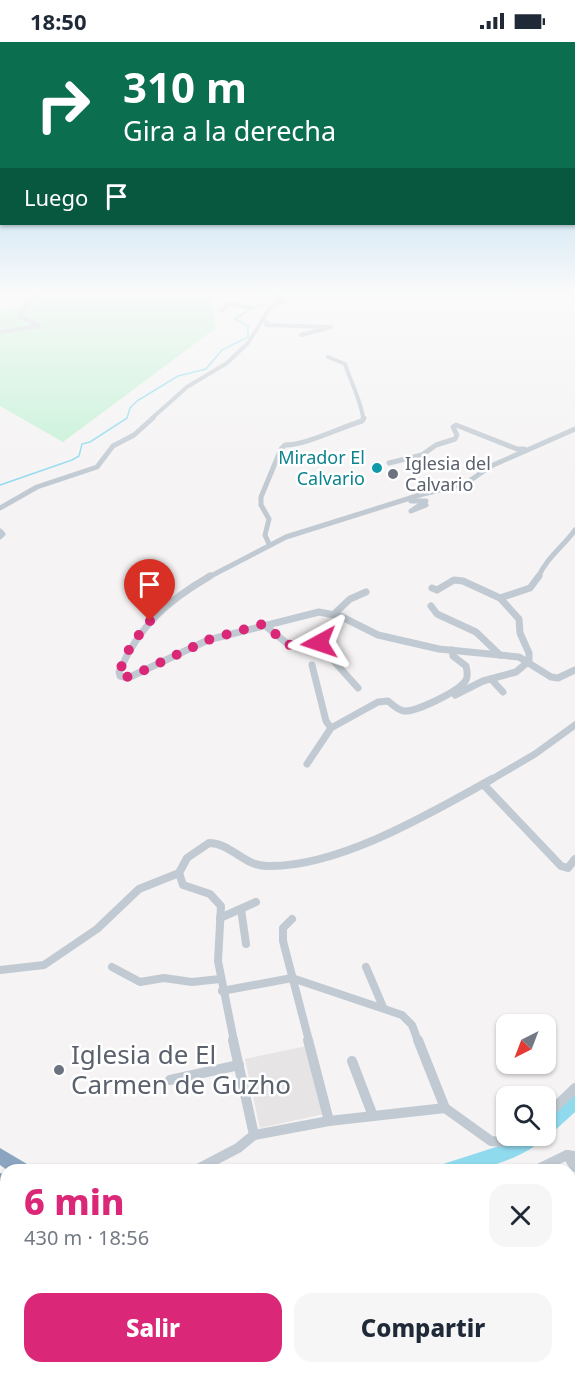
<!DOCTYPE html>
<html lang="es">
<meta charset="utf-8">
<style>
body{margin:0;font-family:"Noto Sans",sans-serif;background:#f6f6f7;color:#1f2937;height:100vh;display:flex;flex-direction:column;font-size:22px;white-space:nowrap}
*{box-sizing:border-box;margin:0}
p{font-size:20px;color:#747a83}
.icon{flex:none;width:33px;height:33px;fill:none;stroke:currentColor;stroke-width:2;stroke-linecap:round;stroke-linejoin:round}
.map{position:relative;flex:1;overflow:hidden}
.details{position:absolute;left:0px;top:1122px;width:576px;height:210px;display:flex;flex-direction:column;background:#fff;border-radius:18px 18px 0 0;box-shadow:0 2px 4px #0004}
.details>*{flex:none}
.guide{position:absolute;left:0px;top:0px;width:576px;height:183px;box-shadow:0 2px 4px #0004;background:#0b6e4f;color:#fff;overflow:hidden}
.needle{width:39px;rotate:222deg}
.controls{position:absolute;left:496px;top:972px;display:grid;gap:12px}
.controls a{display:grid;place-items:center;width:60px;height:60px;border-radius:12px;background:#fff;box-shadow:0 2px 4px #0004;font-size:30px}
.pin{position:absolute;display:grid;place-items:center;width:51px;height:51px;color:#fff;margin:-62px -26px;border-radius:50% 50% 50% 0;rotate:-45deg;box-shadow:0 0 6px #0007}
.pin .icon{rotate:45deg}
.me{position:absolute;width:66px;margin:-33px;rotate:265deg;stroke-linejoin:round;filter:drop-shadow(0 0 4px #0008)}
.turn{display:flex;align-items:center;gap:21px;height:126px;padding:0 24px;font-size:27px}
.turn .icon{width:78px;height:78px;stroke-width:2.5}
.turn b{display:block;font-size:42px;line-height:51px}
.then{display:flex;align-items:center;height:57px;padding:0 24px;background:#0003;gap:12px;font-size:22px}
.round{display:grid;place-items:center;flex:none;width:63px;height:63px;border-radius:18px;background:#f6f6f7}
.headline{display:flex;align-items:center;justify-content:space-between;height:102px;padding:0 24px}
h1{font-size:36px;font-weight:800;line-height:45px;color:#db2777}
.button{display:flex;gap:12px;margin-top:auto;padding:12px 24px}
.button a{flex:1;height:69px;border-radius:18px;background:#db2777;color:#fff;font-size:24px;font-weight:800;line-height:69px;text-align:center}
.button a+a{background:#f6f6f7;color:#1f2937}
.status{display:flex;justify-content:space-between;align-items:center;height:42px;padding:0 30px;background:#fff;direction:ltr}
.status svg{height:16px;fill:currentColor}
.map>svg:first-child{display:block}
.education{fill:#e6e4e5}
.green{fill:#c3f1d5}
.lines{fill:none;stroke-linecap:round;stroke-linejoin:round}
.stream{stroke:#90daee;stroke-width:1.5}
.river{fill:#90daee;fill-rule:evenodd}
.minor-far4{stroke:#c1cad2;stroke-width:4}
.minor-far3{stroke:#c1cad2;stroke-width:5}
.minor-far2{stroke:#c1cad2;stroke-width:7}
.minor-far1{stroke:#c1cad2;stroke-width:8}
.minor{stroke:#c1cad2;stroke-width:10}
.highway{fill:#8ba5c1;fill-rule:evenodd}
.route{stroke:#db2777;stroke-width:10;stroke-dasharray:0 18}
.culture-dot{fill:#0f9aa8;stroke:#fff;stroke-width:2}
.worship-dot{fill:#6b7280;stroke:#fff;stroke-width:2}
.labels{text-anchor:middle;stroke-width:5;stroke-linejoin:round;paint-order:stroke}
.far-culture-label{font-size:18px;fill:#0d838f;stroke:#fff;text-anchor:end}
.far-worship-label{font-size:18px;fill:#5b616d;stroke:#fff;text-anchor:start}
.near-worship-label{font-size:26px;fill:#5b616d;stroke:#fff;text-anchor:start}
</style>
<div class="status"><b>18:50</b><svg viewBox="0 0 49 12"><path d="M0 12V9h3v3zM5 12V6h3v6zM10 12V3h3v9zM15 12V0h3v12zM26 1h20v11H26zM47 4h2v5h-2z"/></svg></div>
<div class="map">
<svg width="575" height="1332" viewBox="0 0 575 1332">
<rect width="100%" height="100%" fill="#f5f3f3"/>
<polygon class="education" points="307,1004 324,1072 260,1086 245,1017"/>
<g class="green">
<polygon points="43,253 211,254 216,286 63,400 0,364 0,271"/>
<polygon points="575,1187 575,1262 570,1265 570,1190"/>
<polygon points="108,1326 229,1326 227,1332 106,1332"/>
</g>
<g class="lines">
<g class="stream">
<polyline points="255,265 272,257 270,253"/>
<polyline points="0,443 72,418 79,414 82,402 90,400 127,376 130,366 137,359 178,334 206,327 222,308 248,295 248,284 235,277 251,267"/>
</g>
<g class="river">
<polygon points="575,1052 575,1070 552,1091 546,1093 546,1075 570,1055"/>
<path d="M 523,1094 L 543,1094 C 536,1111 492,1124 475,1128 C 464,1130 452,1128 441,1128 L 443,1122 L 518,1098 Z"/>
<polygon points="84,1326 104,1326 102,1332 82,1332"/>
</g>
<g class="minor-far4">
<polyline points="221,269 229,262 253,266"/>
<polyline points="264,279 267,280 266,283 331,285 301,293"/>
<polyline points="0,290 39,284 19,274 28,261 39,253"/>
<path d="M 328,315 L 345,322 C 350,338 363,364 363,377"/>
<polyline points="151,377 187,345 227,321 248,301 270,266 282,259 278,253"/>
</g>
<g class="minor-far3">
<polyline points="389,421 422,413 436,403 455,397 457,393 453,385 456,383 517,407 524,407"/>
<polyline points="411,459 426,459 411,469 426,463"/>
<polyline points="0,466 37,445 97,425 113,404 134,393 153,376"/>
<polyline points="0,489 3,492 0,495"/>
<path d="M 269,502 L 265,493 L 269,477 L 261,463 L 261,455 L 281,407 L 285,403 C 306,403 339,386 362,379 L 364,376"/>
<polyline points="207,536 286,495 423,452 465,442 491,424 575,387"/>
<path d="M 538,536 C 546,516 563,505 575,488"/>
</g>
<g class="minor-far2">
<path d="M 210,534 C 167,559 139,584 119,630 L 120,634 L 128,636 L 208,598 L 319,570 L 340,574 L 378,593 L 439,607 L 519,615 L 551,635 L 558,636 L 575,628"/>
<polyline points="432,546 437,548 454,538 463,539 500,556"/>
<polyline points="431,564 437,572 476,590 500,613"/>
<polyline points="334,572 350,557 366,550"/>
<polyline points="263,582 289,603 315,598 358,646"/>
<polyline points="312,623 326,679 331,686"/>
<polyline points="491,637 503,650"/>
<polyline points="455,653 483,639 516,630 529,619 529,611 520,591 519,577 500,556 530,546 539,534"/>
<path d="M 307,722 L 331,686 L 378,660 L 388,659 C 393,663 397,668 404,669 C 416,670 460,649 466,638 C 468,634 467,628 466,624 L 453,614 L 452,608"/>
<polyline points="489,739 535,712 575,683"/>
</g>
<g class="minor-far1">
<polyline points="483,742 561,824 568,826 575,817"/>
<polyline points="241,867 246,902"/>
<polyline points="220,876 256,860"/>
<polyline points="292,877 283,886 283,899 309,999"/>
<polyline points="112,925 140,940 164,936 192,940 220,937"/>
<polyline points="366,925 383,965"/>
<polyline points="0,928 44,923 97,887 139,847 179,831"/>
<polyline points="222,949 292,936 402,973 412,983 418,999"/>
<path d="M 234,999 L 218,919 L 221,864 L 210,852 L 183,843 L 179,831 L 187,816 L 209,801 C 231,801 244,824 267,824 C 338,826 431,771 492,737"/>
</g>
<g class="minor">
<polyline points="233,998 254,1093"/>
<polyline points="308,998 329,1079"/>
<polyline points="352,1019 373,1074"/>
<polyline points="170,1038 239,1023"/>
<polyline points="445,1066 491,1099 501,1100 517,1094"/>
<polyline points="546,1074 575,1046"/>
<polyline points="567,1113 575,1125"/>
<polyline points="196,1128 238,1106 254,1093 329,1079 445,1066 418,998"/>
<polyline points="536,1128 567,1113 575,1114"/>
<polyline points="509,1326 512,1332"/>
</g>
<g class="highway">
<polygon points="0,1106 27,1122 29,1128 7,1128 0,1123"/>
<polygon points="0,1131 6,1133 6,1151 0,1149"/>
<polygon points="278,1326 303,1326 305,1332 280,1332"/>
<polygon points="318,1326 343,1326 345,1332 320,1332"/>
</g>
</g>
<linearGradient id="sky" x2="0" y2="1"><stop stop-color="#85c3ea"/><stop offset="0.57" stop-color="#fafafa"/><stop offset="1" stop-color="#fafafa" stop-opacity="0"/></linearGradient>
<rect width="575" height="440" fill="url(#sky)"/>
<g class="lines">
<polyline class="route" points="150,579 131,603 119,630 123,636 134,633 208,598 263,582 289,603 311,598 319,601"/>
</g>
<circle class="culture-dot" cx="377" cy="426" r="6"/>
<g class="worship-dot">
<circle cx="393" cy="432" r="6"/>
<circle cx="59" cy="1028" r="6"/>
</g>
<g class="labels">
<g class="far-culture-label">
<text x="365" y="422">Mirador El<tspan x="365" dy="21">Calvario</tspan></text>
</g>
<g class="far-worship-label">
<text x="405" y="428">Iglesia del<tspan x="405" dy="21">Calvario</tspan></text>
</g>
<g class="near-worship-label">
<text x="71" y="1022">Iglesia de El<tspan x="71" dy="30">Carmen de Guzho</tspan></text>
</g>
</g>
</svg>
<div class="controls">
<a><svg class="needle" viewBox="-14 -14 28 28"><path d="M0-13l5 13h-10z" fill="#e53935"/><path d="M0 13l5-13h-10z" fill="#747a83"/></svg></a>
<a><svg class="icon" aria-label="search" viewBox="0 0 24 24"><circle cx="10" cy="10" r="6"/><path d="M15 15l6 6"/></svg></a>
</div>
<div class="pin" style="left:150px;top:579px;background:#d93025"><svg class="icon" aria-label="arrive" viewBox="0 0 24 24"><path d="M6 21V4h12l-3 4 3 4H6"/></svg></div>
<svg class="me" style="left:319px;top:601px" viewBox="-20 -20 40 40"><path d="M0-17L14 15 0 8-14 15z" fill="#db2777" stroke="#fff" stroke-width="4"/></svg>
<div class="guide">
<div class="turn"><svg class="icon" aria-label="right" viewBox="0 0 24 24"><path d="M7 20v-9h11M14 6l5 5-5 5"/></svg><div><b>310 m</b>Gira a la derecha</div></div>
<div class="then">Luego<svg class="icon" aria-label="arrive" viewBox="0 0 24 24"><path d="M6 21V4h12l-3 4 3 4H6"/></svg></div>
</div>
<section class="details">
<div class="headline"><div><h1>6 min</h1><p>430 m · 18:56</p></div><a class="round"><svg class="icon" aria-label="close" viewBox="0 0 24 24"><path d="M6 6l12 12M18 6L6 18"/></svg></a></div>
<div class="button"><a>Salir</a><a>Compartir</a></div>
</section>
</div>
